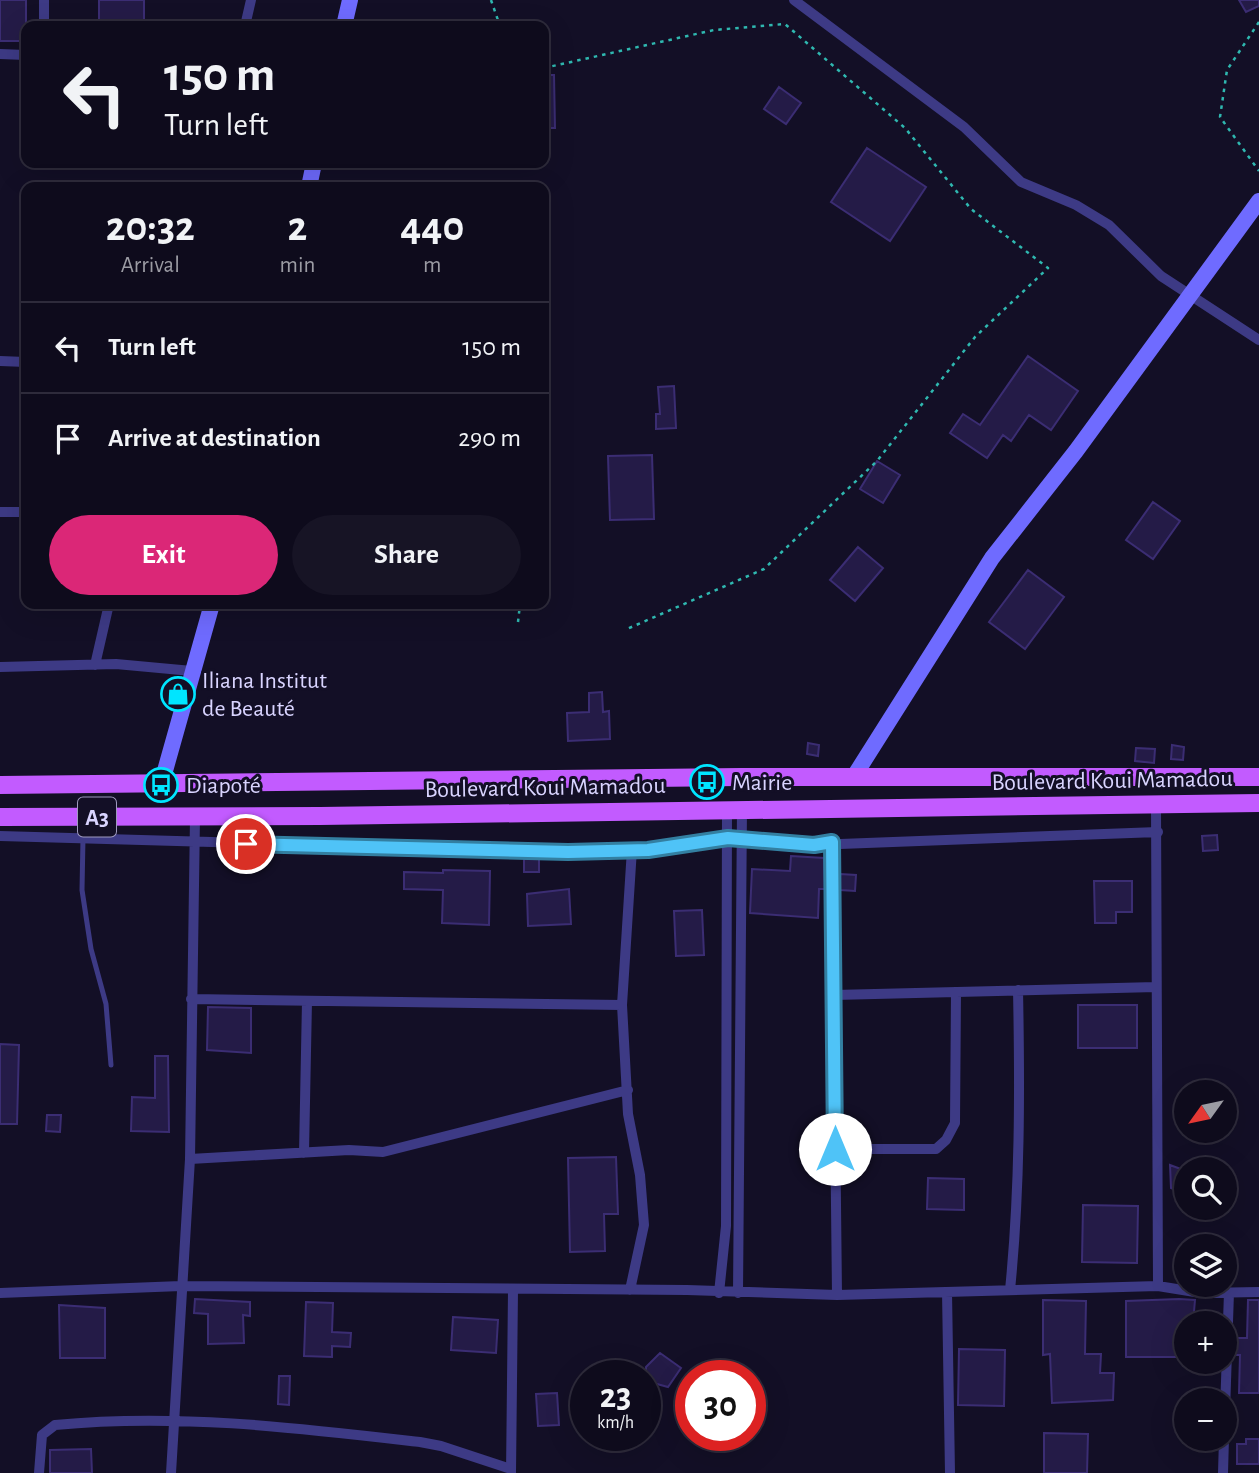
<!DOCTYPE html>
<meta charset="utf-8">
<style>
:root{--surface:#0e0b1c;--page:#171425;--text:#f1f3f6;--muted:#9b9ba3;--line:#2e2b3b;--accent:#db2777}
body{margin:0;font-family:"Alegreya Sans",sans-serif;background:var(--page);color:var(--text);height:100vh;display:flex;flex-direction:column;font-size:26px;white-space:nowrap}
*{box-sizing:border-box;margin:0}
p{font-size:23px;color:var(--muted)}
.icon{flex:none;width:38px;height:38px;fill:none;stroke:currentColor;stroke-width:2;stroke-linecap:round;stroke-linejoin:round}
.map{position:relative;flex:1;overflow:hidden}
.details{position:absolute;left:21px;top:182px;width:528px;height:427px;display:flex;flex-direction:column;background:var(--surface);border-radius:14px;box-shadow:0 7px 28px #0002,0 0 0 2px var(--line)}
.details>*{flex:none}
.top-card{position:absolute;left:21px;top:21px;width:528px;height:147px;border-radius:14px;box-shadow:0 7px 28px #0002,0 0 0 2px var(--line);background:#0e0b1c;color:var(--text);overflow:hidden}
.needle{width:46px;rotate:237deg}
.controls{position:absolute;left:1174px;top:1080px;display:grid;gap:14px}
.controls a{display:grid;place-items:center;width:63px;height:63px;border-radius:50%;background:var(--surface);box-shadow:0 7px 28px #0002,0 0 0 2px var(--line);font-size:35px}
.speed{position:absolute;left:570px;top:1360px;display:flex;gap:14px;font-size:35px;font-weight:700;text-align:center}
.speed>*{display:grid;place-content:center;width:91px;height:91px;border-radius:50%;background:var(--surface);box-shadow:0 7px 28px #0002,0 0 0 2px var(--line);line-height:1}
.speed small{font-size:18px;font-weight:400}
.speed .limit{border:10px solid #d22;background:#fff;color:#111}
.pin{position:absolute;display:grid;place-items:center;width:60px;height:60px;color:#fff;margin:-30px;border:4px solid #fff;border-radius:50%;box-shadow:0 2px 7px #0007}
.me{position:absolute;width:77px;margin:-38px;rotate:0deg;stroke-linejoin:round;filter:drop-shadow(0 0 5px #0008)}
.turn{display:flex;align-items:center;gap:24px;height:147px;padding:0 28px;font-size:32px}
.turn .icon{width:91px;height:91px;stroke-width:2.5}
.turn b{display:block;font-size:49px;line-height:60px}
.eta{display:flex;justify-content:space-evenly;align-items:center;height:119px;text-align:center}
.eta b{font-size:42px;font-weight:700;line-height:49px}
.action{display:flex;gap:14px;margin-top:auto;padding:14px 28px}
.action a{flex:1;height:80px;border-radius:42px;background:var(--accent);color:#fff;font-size:28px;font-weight:700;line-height:80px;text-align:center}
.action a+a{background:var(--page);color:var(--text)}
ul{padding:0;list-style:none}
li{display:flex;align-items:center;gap:21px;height:91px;padding:0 28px;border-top:2px solid var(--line)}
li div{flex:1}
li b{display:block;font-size:26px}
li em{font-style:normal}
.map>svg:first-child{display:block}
.building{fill:#241b47;stroke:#3b2d73;stroke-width:2}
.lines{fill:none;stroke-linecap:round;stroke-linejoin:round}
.path{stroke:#2fb8b0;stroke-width:2.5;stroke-dasharray:3.5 5;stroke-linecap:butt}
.lane{stroke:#3d3a85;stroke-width:5}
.street{stroke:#3d3a85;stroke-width:10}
.secondary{stroke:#6f6bff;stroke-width:16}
.primary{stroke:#c25bff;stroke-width:18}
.route-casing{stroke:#337fa1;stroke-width:18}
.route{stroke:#4fc3f7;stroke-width:12}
.labels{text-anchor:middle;stroke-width:6;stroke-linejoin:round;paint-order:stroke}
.shield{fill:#130f26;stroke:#9e99be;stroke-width:2}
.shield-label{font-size:23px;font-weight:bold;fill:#d9d4ff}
.poi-label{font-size:24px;fill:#d9d4ff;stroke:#130f26;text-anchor:start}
.street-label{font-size:24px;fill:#d9d4ff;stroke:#130f26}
</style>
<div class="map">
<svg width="1259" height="1473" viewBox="0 0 1259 1473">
<rect width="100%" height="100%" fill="#130f26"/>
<!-- building -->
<path class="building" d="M 0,0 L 26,0 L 26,41 L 0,41 Z
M 99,0 L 144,0 L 144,26 L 99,26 Z
M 1239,0 L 1259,0 L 1259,6 L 1246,12 Z
M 544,75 L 554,75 L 555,128 L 544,128 Z
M 779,87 L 801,103 L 786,124 L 764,109 Z
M 867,148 L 926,187 L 890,241 L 831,202 Z
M 1028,356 L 1078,391 L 1051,430 L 1029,415 L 1011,441 L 1003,435 L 987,458 L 950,433 L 963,414 L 980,425 Z
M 674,386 L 676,428 L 656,429 L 656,414 L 660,414 L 658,387 Z
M 652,455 L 654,519 L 610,520 L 608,456 Z
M 877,461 L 900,475 L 883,503 L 860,489 Z
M 1153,502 L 1180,521 L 1153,559 L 1126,540 Z
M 858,547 L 883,568 L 855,601 L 830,580 Z
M 1028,570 L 1064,597 L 1025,649 L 989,622 Z
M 602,692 L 603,712 L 609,711 L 610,739 L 568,741 L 567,713 L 589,712 L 589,693 Z
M 808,743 L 819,745 L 818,756 L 807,754 Z
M 1172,745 L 1184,747 L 1183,760 L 1171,759 Z
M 1136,748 L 1155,749 L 1154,763 L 1135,761 Z
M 1217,835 L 1218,850 L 1203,851 L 1202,836 Z
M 791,856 L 824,858 L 825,889 L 819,889 L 818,918 L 750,913 L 752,869 L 790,871 Z
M 524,859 L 539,859 L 539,872 L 524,872 Z
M 443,870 L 490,871 L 489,925 L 442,923 L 443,890 L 404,889 L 404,872 L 443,873 Z
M 840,874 L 856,875 L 855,891 L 840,890 Z
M 1094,881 L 1132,881 L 1132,912 L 1116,912 L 1116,923 L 1095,923 Z
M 569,889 L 571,924 L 528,926 L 527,894 Z
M 702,910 L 704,955 L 676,956 L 674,911 Z
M 1078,1005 L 1137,1005 L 1137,1048 L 1078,1048 Z
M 208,1007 L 251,1008 L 251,1053 L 207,1050 Z
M 0,1044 L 19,1045 L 17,1124 L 0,1124 Z
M 155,1056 L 168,1056 L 169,1132 L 131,1131 L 132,1097 L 155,1098 Z
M 47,1115 L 61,1115 L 60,1132 L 46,1131 Z
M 616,1157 L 618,1214 L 604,1214 L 605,1251 L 570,1252 L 568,1158 Z
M 1170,1165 L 1186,1171 L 1186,1194 L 1171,1188 Z
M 928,1178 L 964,1179 L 964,1210 L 927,1209 Z
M 1083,1205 L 1138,1206 L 1137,1263 L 1082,1262 Z
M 195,1299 L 250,1302 L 250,1316 L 243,1315 L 244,1343 L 208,1344 L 208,1314 L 194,1313 Z
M 1179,1299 L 1195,1300 L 1193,1323 L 1186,1323 L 1186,1357 L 1126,1357 L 1126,1301 Z
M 1043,1300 L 1086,1301 L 1085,1354 L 1101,1354 L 1100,1373 L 1114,1373 L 1113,1400 L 1052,1403 L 1050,1354 L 1043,1355 Z
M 1248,1300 L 1259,1300 L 1259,1393 L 1239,1393 L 1240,1355 L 1235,1355 L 1235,1338 L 1247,1338 Z
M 306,1302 L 333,1303 L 332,1332 L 351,1333 L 350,1347 L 332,1346 L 332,1357 L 304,1356 Z
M 59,1305 L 105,1308 L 105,1358 L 60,1358 Z
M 453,1317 L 498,1320 L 496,1353 L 451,1350 Z
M 959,1349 L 1005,1350 L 1004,1406 L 958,1405 Z
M 660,1353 L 681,1368 L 668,1387 L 646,1381 L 646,1367 Z
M 614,1362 L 640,1376 L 605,1376 Z
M 279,1376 L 290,1376 L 289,1405 L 278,1404 Z
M 557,1393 L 559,1425 L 538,1426 L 536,1394 Z
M 1044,1433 L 1088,1434 L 1087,1473 L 1044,1473 Z
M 1246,1439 L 1259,1439 L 1259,1464 L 1237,1464 L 1237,1444 L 1246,1444 Z
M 91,1449 L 92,1473 L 50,1473 L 50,1450 Z"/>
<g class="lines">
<!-- path -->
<path class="path" d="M 491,0 L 500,26
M 1259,22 L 1227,70 L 1220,117 L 1259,171
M 544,68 L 714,30 L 785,24 L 905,128 L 971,209 L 1048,268 L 975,337 L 877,461 L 764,569 L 627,629
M 518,622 L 520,604"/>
<!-- lane -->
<path class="lane" d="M 83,838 L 82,890 L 91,949 L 106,1004 L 111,1065"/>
<!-- street -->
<path class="street" d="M 794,0 L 964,127 L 1021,182 L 1076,205 L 1109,225 L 1161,276 L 1259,340
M 44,26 L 44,0
M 245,26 L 251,0
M 0,54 L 26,55
M 0,361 L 26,362
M 0,512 L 26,512
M 95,665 L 109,604
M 0,667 L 116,664 L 192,671
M 1156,806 L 1158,1286
M 0,836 L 568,852 L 647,850 L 728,838 L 814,845 L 1158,832
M 832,842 L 837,1295
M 834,995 L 1156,987
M 191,999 L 622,1005
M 835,1149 L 936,1149 L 946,1140 L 955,1123 L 956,992
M 304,1153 L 307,1001
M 190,1159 L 349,1150 L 383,1152 L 628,1090
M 630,1290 L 644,1225 L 640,1175 L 628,1114 L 622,1005 L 632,849
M 1010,1290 C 1020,1190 1020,1091 1018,990
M 947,1292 L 950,1473
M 0,1293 L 181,1286 L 687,1290 L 837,1295 L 1158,1286 L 1201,1293 L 1259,1292
M 719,1293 L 726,1226 L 727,808
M 738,1293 L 742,808
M 1225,1411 L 1229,1292
M 39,1473 L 42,1435 L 55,1425 C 177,1413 299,1428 420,1442 L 441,1446 L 511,1469
M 171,1473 L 190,1159 L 195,817
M 511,1473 L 513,1290
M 1223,1473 L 1224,1438"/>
<!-- secondary -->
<path class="secondary" d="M 344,26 L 350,0
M 309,187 L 314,163
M 853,778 L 992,558 L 1076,451 L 1259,201
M 161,785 L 212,604"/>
<!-- primary -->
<path class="primary" d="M 0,785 L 741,777 L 1259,777
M 0,817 L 320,816 L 1259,803"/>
</g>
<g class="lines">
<!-- route casing -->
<g class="route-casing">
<path id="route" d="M 246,844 L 568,852 L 648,850 L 728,838 L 814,845 L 832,842 L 835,1149"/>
</g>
<!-- route -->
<use href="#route" class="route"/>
</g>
<!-- icons -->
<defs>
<g id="shop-ring" transform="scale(1.75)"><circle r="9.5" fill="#130f26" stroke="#00e5ff" stroke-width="1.5"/><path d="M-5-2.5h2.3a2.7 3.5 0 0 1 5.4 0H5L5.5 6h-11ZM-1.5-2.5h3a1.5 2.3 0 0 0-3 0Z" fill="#00e5ff"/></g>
<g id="bus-ring" transform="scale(1.75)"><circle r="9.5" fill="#130f26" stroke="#00e5ff" stroke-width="1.5"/><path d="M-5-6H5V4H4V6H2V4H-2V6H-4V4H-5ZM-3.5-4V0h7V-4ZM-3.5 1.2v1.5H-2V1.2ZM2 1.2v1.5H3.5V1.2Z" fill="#00e5ff"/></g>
</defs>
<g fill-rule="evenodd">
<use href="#shop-ring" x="178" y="694"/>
<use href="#bus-ring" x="707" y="782"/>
<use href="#bus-ring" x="161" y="785"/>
</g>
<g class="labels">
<!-- shield labels -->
<rect class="shield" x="78" y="797.5" width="38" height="39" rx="5"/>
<g class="shield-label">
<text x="97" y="825">A3</text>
</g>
<!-- poi labels -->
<g class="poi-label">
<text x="202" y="688">Iliana Institut<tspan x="202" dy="28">de Beauté</tspan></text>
<text x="732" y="790">Mairie</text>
<text x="186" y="793">Diapoté</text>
</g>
<!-- street labels -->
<g class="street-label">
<text transform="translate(1112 780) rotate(-1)" y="8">Boulevard Koui Mamadou</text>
<text transform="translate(545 787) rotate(-1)" y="8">Boulevard Koui Mamadou</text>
</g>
</g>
</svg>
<div class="controls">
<a><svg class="needle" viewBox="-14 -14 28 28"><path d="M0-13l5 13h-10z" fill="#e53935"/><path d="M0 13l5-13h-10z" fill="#9b9ba3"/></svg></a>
<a><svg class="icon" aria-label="search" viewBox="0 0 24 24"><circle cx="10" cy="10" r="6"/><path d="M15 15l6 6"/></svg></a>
<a><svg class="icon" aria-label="layers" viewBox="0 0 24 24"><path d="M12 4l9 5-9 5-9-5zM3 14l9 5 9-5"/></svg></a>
<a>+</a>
<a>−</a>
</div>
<div class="speed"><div>23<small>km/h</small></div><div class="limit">30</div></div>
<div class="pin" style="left:246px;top:844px;background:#d93025"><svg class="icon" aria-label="arrive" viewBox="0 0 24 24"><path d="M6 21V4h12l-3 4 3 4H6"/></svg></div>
<svg class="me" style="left:835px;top:1149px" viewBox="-20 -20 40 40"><circle r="19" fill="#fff"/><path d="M0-13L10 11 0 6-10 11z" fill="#4fc3f7"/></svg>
<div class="top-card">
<div class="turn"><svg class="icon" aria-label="left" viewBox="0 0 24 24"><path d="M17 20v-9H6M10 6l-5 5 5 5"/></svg><div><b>150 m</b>Turn left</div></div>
</div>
<section class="details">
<div class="eta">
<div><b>20:32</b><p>Arrival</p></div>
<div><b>2</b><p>min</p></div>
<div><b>440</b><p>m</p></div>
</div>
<ul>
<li><svg class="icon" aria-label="left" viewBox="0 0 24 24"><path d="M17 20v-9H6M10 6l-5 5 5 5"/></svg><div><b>Turn left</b></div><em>150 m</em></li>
<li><svg class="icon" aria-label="arrive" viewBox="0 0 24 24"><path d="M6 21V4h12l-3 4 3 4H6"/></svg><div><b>Arrive at destination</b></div><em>290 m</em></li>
</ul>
<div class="action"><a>Exit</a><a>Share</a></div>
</section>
</div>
